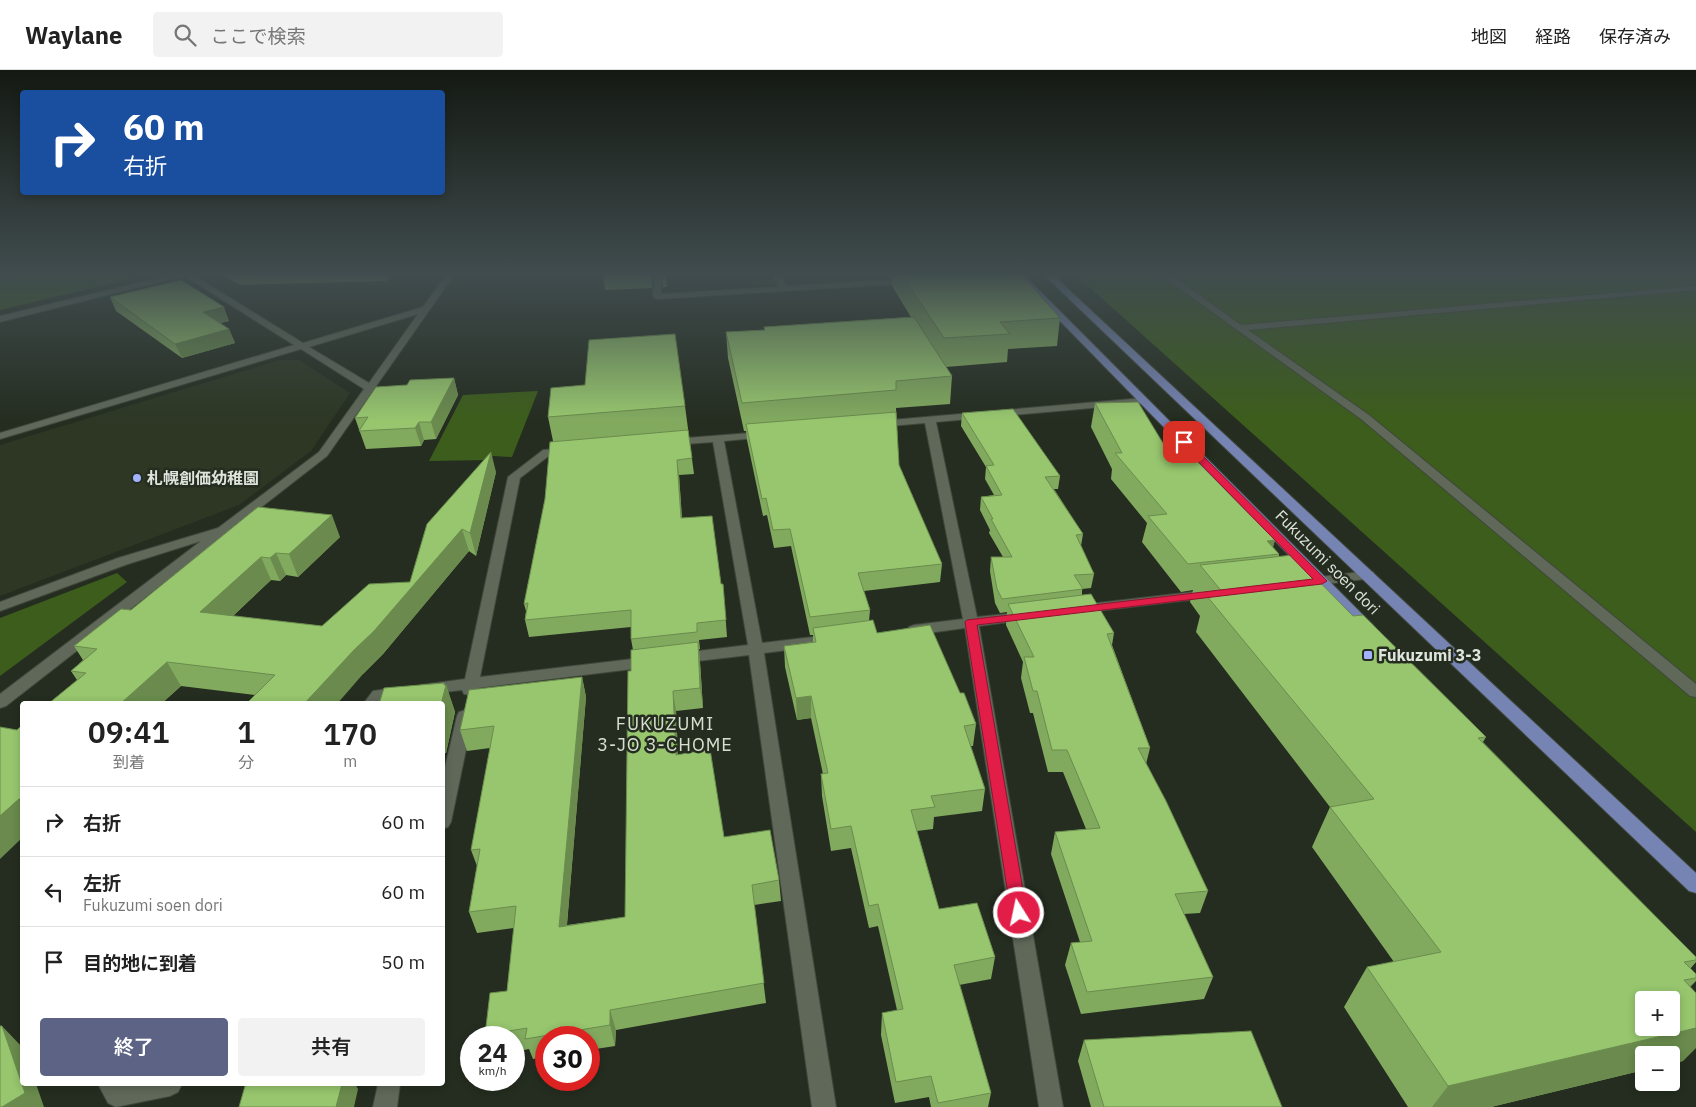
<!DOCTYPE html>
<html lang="ja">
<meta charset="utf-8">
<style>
:root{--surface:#fff;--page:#f2f2f2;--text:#222;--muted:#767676;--line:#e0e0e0;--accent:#5c6385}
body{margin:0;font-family:"IBM Plex Sans","Noto Sans JP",sans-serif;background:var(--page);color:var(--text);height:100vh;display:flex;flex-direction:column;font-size:19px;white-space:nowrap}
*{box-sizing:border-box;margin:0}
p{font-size:16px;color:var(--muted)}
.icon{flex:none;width:28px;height:28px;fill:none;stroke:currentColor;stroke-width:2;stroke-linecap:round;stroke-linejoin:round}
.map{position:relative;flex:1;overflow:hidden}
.details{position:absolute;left:20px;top:631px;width:425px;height:385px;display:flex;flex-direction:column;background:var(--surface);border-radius:5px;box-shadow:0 2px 8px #0003}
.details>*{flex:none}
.hud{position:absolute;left:20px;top:20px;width:425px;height:105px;border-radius:5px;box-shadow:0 2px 8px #0003;background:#1a4fa0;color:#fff;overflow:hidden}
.buttons{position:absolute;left:1635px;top:921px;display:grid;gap:10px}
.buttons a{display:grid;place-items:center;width:45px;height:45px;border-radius:5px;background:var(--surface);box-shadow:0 2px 8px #0003;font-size:25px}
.speed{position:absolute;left:460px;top:956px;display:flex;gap:10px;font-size:25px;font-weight:700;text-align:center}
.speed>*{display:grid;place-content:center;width:65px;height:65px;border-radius:50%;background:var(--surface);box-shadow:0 2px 8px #0003;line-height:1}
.speed small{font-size:12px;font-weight:400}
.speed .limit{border:8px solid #d22;background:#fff;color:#111}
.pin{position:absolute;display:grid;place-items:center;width:42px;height:42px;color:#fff;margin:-21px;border-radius:10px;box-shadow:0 2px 8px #0006}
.me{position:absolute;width:55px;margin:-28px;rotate:350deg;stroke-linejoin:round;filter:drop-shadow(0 0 4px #0008)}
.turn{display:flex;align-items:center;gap:18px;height:105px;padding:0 20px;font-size:22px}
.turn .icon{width:65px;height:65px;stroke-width:2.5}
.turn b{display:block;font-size:35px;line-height:42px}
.eta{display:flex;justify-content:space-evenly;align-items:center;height:85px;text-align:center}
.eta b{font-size:30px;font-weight:600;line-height:35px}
.cta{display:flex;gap:10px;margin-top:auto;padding:10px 20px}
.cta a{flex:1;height:58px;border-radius:5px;background:var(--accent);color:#fff;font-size:20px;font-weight:600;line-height:58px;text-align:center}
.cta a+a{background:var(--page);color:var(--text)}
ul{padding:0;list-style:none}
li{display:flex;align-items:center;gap:15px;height:70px;padding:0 20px;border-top:1px solid var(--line)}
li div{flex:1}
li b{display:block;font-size:19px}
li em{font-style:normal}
header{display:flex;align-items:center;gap:30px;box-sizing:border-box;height:70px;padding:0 25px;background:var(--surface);border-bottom:1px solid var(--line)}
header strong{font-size:24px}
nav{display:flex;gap:28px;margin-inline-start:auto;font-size:18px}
.search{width:350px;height:45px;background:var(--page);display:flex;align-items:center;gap:12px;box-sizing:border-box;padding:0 18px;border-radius:5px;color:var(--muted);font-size:19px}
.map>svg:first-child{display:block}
.built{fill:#2d3724}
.green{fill:#3c5d1b}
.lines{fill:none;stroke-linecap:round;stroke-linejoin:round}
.stream{fill:#424d9d;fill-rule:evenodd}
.service-casing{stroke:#40473c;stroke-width:2}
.minor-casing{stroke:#40473c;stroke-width:2}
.tertiary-casing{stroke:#40473c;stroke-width:2}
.primary-casing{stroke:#40473c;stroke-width:2}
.service{fill:#5f6859;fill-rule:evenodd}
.minor{fill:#5f6859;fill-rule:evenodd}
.tertiary{fill:#5f6859;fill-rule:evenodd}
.primary{fill:#7684b3;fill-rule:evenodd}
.wall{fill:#82aa5f}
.shaded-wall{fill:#6a8b4d}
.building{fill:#97c66e;stroke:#6a8b4d;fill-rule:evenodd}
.route{fill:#e11d48;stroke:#92132f}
.poi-dot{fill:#a2b2fd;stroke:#252d20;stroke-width:2}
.labels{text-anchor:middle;stroke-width:5;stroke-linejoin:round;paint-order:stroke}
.poi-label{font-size:16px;font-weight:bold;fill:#dfe4dc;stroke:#252d20;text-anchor:start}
.street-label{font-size:16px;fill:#dfe4dc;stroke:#252d20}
.neighbourhood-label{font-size:18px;letter-spacing:1px;fill:#d6e0ce;stroke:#252d20}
</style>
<header>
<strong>Waylane</strong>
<div class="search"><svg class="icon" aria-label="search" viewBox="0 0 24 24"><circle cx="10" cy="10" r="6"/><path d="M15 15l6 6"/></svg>ここで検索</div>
<nav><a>地図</a><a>経路</a><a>保存済み</a></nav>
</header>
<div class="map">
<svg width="1696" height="1037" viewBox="0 0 1696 1037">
<rect width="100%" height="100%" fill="#252d20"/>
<!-- built -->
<path class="built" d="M 280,290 L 299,290 L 350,323 L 311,381 L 239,435 L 0,526 L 0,375 Z"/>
<!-- green -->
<path class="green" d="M 0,205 L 147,205 L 0,240 Z
M 1076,205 L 1696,205 L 1696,762 Z
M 538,321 L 512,387 L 493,386 L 489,390 L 429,391 L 463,325 Z
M 117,503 L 127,512 L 0,606 L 0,548 Z"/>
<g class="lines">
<!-- stream -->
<path class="stream" d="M 9,205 L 0,211 L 1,205 Z"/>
<!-- service casing -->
<g class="service-casing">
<path id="service" d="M 1068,205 L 1049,208 L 1045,206 L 1046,205 Z
M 1161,205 L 1171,205 L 1241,255 L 1696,216 L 1696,220 L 1248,260 L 1369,345 L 1696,614 L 1696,627 L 1690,626 L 1361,349 Z"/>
</g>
<!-- minor casing -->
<g class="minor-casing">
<path id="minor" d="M 183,205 L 193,205 L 303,273 L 423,237 L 446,205 L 454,205 L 327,386 L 6,636 L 0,638 L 0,624 L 201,471 L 128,494 L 0,541 L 0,532 L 118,488 L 218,458 L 319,382 L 364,319 L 301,279 L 0,369 L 0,363 L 294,275 ZM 418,244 L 369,313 L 309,277 Z
M 654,205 L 662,205 L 661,224 L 778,217 L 773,205 L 781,205 L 786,216 L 911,209 L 915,211 L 911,213 L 657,229 L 653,227 Z
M 1143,328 L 1147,329 L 1147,333 L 936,352 L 977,547 L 1024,542 L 1029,543 L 1031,546 L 1029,549 L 1024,550 L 979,556 L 1063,1037 L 1039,1037 L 965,558 L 914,565 L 909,563 L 907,560 L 909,557 L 914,555 L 963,549 L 925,353 L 879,357 L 874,354 L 879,351 Z
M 763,362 L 767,363 L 768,365 L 767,367 L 724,371 L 762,573 L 821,566 L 826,568 L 828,571 L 826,574 L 821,576 L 764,583 L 836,1037 L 812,1037 L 749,585 L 681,593 L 676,592 L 673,588 L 676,584 L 681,583 L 748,575 L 713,372 L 673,375 L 667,372 L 673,369 Z
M 567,378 L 573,381 L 571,383 L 550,385 L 520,408 L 480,607 L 649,587 L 654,588 L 657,592 L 654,596 L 649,597 L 478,618 L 476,624 L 470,625 L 464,624 L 462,620 L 427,624 L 421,623 L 419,619 L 421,615 L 465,609 L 508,407 L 543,380 Z
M 1368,501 L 1373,502 L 1375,505 L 1373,508 L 1311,516 L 1304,512 L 1311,508 Z
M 1210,520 L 1215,521 L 1217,524 L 1215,527 L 1080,543 L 1075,542 L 1073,539 L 1075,536 L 1080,535 Z
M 401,617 L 407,618 L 409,622 L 407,626 L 384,630 L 380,634 L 363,634 L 373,621 Z
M 465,640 L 471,642 L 473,646 L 451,752 L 448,757 L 442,759 L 442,710 L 457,646 L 459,642 Z
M 98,1014 L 182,1014 L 178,1022 L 170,1026 L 116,1037 L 108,1033 Z
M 378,1014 L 400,1014 L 397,1037 L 373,1037 Z"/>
</g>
<!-- tertiary casing -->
<g class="tertiary-casing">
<path id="tertiary" d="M 172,205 L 187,205 L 0,252 L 0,246 Z"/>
</g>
<!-- primary casing -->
<g class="primary-casing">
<path id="primary" d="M 1015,205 L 1024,205 L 1373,555 L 1375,558 L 1373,561 L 1363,561 Z
M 1044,205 L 1053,205 L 1696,803 L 1696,823 L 1689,821 Z"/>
</g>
<!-- service -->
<use href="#service" class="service"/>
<!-- minor -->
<use href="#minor" class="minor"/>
<!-- tertiary -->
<use href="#tertiary" class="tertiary"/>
<!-- primary -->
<use href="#primary" class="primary"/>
</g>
<!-- wall -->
<path class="wall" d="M 222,205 L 397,205 L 386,211 L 240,215 Z
M 603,205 L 652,205 L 652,218 L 605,220 Z
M 662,205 L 666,205 L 667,217 L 663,217 Z
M 886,205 L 1022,205 L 1060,248 L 1057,276 L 1008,279 L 1007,292 L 946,297 L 952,306 L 950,334 L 896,338 L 899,395 L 942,494 L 940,512 L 864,521 L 870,540 L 869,551 L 877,563 L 960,623 L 976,654 L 973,676 L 970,676 L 985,719 L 982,741 L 934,747 L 933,759 L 917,761 L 939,839 L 995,887 L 991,909 L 959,915 L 991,1023 L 988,1037 L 931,1037 L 929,1027 L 895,1033 L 881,965 L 882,943 L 897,940 L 878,856 L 869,858 L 851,778 L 831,781 L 822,726 L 821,704 L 823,704 L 811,648 L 797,650 L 785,597 L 784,576 L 813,572 L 813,565 L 810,565 L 791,476 L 774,478 L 767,445 L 763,446 L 747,370 L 746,361 L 744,361 L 728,288 L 726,262 L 764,260 L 764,257 L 911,247 L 892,216 L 892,207 L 887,208 Z
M 110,227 L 229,251 L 220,253 L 229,259 L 235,273 L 182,288 L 116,241 Z
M 454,308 L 458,325 L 436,369 L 424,370 L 421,376 L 366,379 L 355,348 L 407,315 Z
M 585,315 L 685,336 L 694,404 L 679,405 L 682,448 L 721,514 L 723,514 L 727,567 L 699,570 L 700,579 L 699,579 L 700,592 L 703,638 L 676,641 L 678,684 L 724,767 L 779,810 L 781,831 L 754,835 L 766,933 L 616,960 L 615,976 L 589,980 L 589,968 L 546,968 L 546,987 L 533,989 L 529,979 L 514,982 L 514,968 L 486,968 L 485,965 L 507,921 L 514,858 L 477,863 L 469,842 L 477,796 L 471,780 L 490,678 L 467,681 L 460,660 L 582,607 L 586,627 L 567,855 L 625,847 L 631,601 L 633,580 L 631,569 L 631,557 L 529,567 L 525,550 L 526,541 L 524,534 L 545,429 L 553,371 L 548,347 Z
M 1095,333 L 1166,378 L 1275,470 L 1273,477 L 1279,484 L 1279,486 L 1353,546 L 1486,667 L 1483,672 L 1696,887 L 1696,892 L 1690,899 L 1696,904 L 1696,911 L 1690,917 L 1683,991 L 1671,994 L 1671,985 L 1644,985 L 1644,1000 L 1491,1037 L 1408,1037 L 1344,937 L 1367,897 L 1394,892 L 1312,777 L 1330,737 L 1196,562 L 1200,546 L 1190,532 L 1193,520 L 1181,522 L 1142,472 L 1147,453 L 1111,409 L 1112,399 L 1091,357 Z
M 962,343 L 1060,406 L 1058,419 L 1054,419 L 1083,464 L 1081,476 L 1094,504 L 1091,518 L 1082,519 L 1082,525 L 1114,563 L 1112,575 L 1150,678 L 1146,694 L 1208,821 L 1200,843 L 1184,844 L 1213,907 L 1204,929 L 1081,944 L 1065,895 L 1071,873 L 1080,872 L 1051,784 L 1055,762 L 1086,759 L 1063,702 L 1048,702 L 1033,643 L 1030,643 L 1021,608 L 1023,592 L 1006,555 L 1007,542 L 1000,543 L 995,533 L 990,501 L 991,487 L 1003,487 L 989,463 L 990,460 L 980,440 L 981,427 L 994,425 L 985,409 L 986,397 L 961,356 Z
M 496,402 L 476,486 L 469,481 L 383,584 L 363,604 L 255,625 L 181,616 L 161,634 L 48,634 L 77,610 L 71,601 L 83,590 L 74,576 L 131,540 L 258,437 L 340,467 L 298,507 L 286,505 L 280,511 L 271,510 L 233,546 L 322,556 L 410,512 Z
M 444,613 L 445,615 L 446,615 L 455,642 L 446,683 L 442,683 L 442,634 Z
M 1084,970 L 1282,1037 L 1091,1037 L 1078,991 Z"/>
<!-- shaded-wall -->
<path class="shaded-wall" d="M 385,205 L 397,205 L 386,211 Z
M 650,205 L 652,205 L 652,218 Z
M 224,237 L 229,251 L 209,256 L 203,242 Z
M 229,259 L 235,273 L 182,288 L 175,274 Z
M 454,308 L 458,325 L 436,369 L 431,352 Z
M 419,352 L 424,370 L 421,376 L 415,358 Z
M 491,382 L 496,402 L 476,486 L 470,463 Z
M 677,390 L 679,405 L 683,465 L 681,448 Z
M 332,445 L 340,467 L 298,507 L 289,484 Z
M 462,459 L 469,481 L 383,584 L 363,604 L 337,634 L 304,634 Z
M 1275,470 L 1270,485 L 1267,471 Z
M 276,483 L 286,505 L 280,511 L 270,488 Z
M 261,487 L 271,510 L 212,565 L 200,542 Z
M 698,572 L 700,592 L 703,638 L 700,618 Z
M 167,592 L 181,616 L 161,634 L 120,634 Z
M 582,607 L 586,627 L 565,877 L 559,857 Z
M 444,613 L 445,616 L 446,615 L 455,642 L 446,683 L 442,674 L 442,634 L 441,634 Z
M 673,621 L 676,641 L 679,705 L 676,685 Z
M 811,626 L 811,648 L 797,650 L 796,628 Z
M 19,729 L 22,734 L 22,768 L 0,789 L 0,746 Z
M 610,940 L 616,960 L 615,976 L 610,955 Z
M 2,956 L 22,977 L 22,1014 L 36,1014 L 44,1037 L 2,1037 Z
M 1696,958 L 1696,978 L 1683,991 L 1671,994 L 1671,985 L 1644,985 L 1644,1000 L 1491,1037 L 1432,1037 L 1448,1016 Z
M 342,1014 L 355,1014 L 358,1019 L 354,1037 L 336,1037 Z"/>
<!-- building -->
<path class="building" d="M 902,205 L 1022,205 L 1060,248 L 1000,252 L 1010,264 L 944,268 Z
M 181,210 L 224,237 L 203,242 L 229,259 L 175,274 L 110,227 Z
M 914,247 L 952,306 L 896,311 L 896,320 L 742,333 L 726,262 L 765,260 L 764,257 Z
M 675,264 L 685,336 L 548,347 L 551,318 L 585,315 L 589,270 Z
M 454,308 L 431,352 L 419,352 L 415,358 L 359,361 L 368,347 L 355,348 L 376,317 L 407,315 L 410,310 Z
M 1138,332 L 1166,378 L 1182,376 L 1275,470 L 1267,471 L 1279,484 L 1188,494 L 1148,446 L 1167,444 L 1115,383 L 1122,383 L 1095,333 Z
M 1013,339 L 1060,406 L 1045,407 L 1083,464 L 1076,465 L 1094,504 L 1074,505 L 1083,519 L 1002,529 L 997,519 L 991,487 L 1012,487 L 991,449 L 993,449 L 981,427 L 1002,425 L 986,396 L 994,395 L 962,343 Z
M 896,342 L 899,395 L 942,494 L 858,503 L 870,540 L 810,547 L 790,459 L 773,460 L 766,428 L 762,429 L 746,354 Z
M 688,360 L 692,388 L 677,390 L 681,448 L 712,446 L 721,514 L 723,514 L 726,550 L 697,553 L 697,562 L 631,569 L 631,540 L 525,550 L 528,533 L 524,534 L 545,429 L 550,372 Z
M 491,382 L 470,463 L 462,459 L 374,561 L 354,580 L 304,634 L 246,634 L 275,605 L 167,592 L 120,634 L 48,634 L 86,603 L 71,601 L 97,579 L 74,576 L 121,539 L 131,540 L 258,437 L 332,445 L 289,484 L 276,483 L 270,488 L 261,487 L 200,542 L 322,556 L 369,514 L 410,512 L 427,454 Z
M 1293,485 L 1353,546 L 1363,545 L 1486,667 L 1478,668 L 1696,887 L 1696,890 L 1684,892 L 1696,904 L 1696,908 L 1684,910 L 1696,923 L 1696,958 L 1448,1016 L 1367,897 L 1441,882 L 1330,737 L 1374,729 L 1206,525 L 1223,523 L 1200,495 ZM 1644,930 L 1671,930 L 1671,958 L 1644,958 Z
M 1091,524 L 1114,563 L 1107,564 L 1150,678 L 1138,678 L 1166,731 L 1208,821 L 1175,824 L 1213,907 L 1087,922 L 1071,873 L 1092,871 L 1055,762 L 1100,758 L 1067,680 L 1052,680 L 1037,621 L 1033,621 L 1024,587 L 1034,587 L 1008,534 Z
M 873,550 L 877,563 L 930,555 L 960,623 L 964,623 L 976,654 L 964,656 L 985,719 L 931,726 L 935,737 L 911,740 L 939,839 L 977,833 L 995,887 L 954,895 L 991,1023 L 938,1033 L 931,1006 L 896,1012 L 882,943 L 903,939 L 878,834 L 869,836 L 851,756 L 831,759 L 821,704 L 828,703 L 811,626 L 796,628 L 784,576 L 816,572 L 813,558 Z
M 698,572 L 700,618 L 673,621 L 676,685 L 710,679 L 724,767 L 770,760 L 779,810 L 752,815 L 764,913 L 610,940 L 610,955 L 525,969 L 527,958 L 485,965 L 490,923 L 507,921 L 516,836 L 469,842 L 480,779 L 471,780 L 494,656 L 460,660 L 469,620 L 582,607 L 559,857 L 625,847 L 628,601 L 631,601 L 631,580 Z
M 444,613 L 444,615 L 446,615 L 441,634 L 379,634 L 384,618 Z
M 22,655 L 22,730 L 19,729 L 0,746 L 0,657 L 17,660 Z
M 0,956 L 2,956 L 25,1023 L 2,1037 L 0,1037 Z
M 1251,961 L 1282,1037 L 1104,1037 L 1084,970 Z
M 255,1014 L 342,1014 L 336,1037 L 239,1037 L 245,1016 Z"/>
<!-- sky -->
<linearGradient id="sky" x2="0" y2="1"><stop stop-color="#141912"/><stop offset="0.58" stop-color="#404c4e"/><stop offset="1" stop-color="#404c4e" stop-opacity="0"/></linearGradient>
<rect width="1696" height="351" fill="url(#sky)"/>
<!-- route -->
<path class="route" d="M 1181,370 L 1187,370 L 1327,511 L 1322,514 L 977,555 L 1027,843 L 1025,848 L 1019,850 L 1013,848 L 1011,843 L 965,552 L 967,550 L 1313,509 L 1181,374 Z"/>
<!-- markers -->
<g class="poi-dot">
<circle cx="137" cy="408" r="5"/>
<rect x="1363" y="580" width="10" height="10" rx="2.5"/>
</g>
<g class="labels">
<!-- poi labels -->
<g class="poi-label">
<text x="147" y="414">札幌創価幼稚園</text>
<text x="1378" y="591">Fukuzumi 3-3</text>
</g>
<!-- street labels -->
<g class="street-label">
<text transform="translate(1328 492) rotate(45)" y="6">Fukuzumi soen dori</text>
</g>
<!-- neighbourhood labels -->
<g class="neighbourhood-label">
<text x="665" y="660">FUKUZUMI<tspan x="665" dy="21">3-JO 3-CHOME</tspan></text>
</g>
</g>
</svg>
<div class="buttons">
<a>+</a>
<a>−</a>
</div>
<div class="speed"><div>24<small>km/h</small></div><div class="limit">30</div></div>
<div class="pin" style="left:1184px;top:372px;background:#d93025"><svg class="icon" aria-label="arrive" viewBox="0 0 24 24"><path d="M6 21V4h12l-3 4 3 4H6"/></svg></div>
<svg class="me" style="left:1019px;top:843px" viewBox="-20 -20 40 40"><circle r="17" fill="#e11d48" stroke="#fff" stroke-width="3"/><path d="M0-11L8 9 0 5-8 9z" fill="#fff"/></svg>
<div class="hud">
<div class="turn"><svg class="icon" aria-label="right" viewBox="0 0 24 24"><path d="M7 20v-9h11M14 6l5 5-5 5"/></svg><div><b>60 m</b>右折</div></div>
</div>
<section class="details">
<div class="eta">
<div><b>09:41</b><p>到着</p></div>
<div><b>1</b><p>分</p></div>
<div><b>170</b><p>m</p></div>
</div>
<ul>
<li><svg class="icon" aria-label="right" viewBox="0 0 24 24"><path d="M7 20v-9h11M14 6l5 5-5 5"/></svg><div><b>右折</b></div><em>60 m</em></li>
<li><svg class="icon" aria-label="left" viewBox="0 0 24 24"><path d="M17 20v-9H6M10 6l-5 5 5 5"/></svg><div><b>左折</b><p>Fukuzumi soen dori</p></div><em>60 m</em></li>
<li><svg class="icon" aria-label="arrive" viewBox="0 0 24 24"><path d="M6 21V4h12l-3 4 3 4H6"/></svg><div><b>目的地に到着</b></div><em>50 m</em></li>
</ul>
<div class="cta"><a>終了</a><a>共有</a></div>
</section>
</div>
